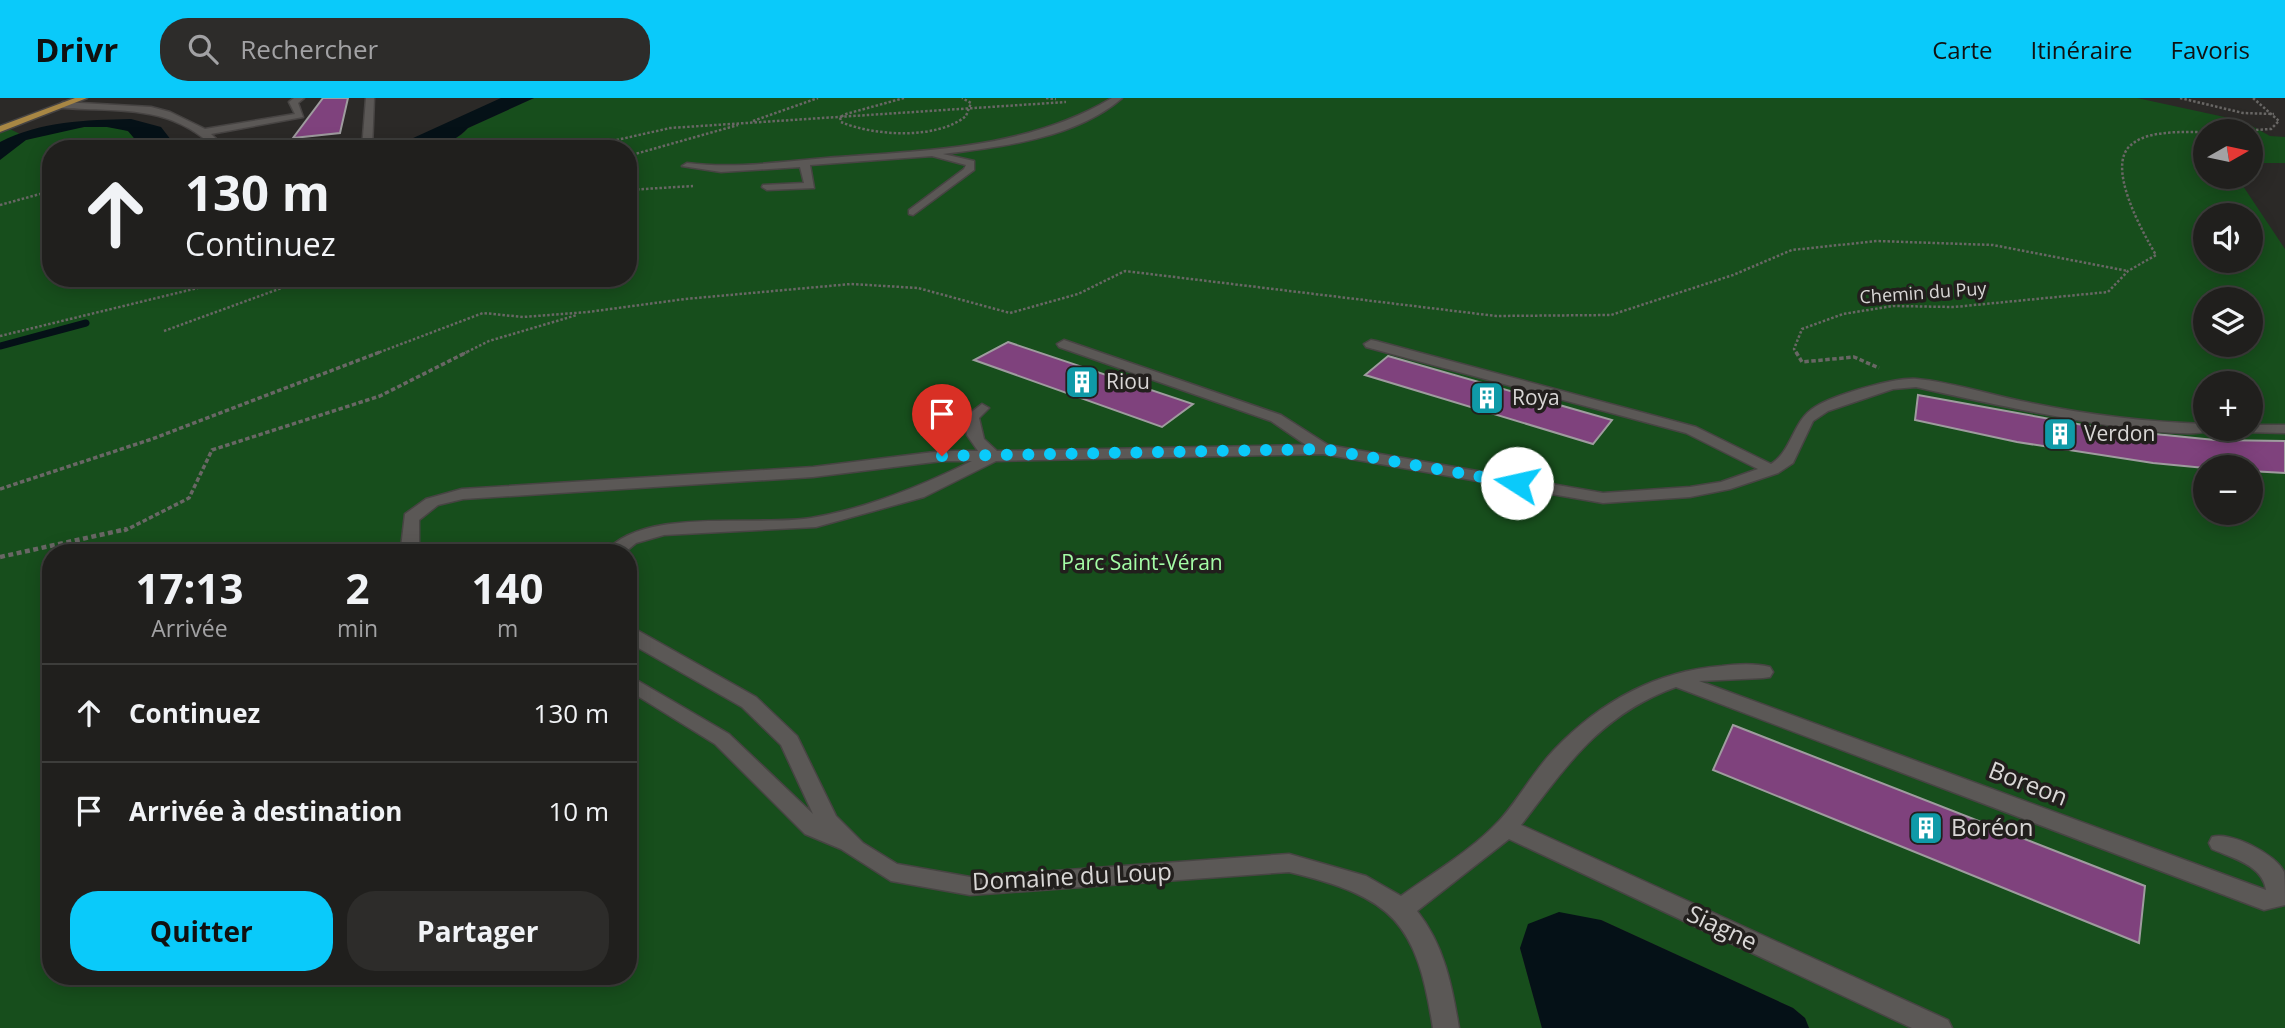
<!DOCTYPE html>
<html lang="fr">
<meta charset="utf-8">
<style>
:root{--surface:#201f1d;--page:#2d2c2a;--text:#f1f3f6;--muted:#a2a2a4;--line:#3d3d3b;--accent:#0acafa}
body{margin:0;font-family:"Open Sans",sans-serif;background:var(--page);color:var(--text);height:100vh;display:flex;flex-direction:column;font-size:26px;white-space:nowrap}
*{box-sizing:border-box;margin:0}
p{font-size:23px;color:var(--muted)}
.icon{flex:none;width:38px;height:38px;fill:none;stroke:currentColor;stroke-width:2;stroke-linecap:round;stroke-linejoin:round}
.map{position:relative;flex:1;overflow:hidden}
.side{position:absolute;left:42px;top:446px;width:595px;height:441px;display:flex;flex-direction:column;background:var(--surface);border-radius:28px;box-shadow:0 4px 18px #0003,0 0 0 2px var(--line)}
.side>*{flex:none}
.top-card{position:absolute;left:42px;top:42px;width:595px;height:147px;border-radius:28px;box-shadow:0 4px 18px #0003,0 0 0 2px var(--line);background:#201f1d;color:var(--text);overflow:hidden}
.needle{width:46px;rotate:81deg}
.tools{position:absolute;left:2193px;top:21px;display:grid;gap:14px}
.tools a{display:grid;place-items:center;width:70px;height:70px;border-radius:50%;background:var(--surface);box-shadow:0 4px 18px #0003,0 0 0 2px var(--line);font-size:35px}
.pin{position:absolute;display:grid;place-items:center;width:60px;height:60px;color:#fff;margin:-72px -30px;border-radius:50% 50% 50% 0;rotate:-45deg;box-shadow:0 0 7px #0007}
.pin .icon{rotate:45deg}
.me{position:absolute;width:77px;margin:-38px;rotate:280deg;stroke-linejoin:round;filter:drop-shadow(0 0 5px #0008)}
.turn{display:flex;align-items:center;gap:24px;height:147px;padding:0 28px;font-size:32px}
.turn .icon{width:91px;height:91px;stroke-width:2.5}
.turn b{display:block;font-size:49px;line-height:60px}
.eta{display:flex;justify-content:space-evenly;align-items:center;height:119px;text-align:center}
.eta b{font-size:42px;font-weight:700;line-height:49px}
.button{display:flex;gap:14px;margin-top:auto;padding:14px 28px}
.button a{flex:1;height:80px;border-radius:28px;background:var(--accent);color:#111;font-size:28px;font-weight:700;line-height:80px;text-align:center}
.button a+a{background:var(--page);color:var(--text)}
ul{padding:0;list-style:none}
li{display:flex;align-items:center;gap:21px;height:98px;padding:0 28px;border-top:2px solid var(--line)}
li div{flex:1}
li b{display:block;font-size:26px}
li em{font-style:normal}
header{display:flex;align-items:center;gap:42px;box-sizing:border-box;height:98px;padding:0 35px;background:var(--accent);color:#111}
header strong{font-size:33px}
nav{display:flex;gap:38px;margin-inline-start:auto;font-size:24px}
.search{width:490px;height:63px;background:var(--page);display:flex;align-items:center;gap:18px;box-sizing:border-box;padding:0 24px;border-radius:28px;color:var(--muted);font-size:26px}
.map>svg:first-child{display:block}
.green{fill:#174e1c;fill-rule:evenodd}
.water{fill:#051117}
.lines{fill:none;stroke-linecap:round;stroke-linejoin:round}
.stream{stroke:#051117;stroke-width:7}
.building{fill:#7f427d;stroke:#9f9c9f;stroke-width:2}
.minor-casing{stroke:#474443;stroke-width:3}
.major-casing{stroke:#474443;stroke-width:3}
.path-far2{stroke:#696765;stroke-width:2.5;stroke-dasharray:2.5 2;stroke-linecap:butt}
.path-far1{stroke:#696765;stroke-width:3.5;stroke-dasharray:4.5 2.5;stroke-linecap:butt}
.path{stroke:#696765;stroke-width:4.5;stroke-dasharray:5 3.5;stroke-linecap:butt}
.minor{fill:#5b5856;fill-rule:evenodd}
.major{fill:#a88744;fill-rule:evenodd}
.route{stroke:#0acafa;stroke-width:12;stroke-dasharray:0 21.6}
.labels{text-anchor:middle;stroke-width:7;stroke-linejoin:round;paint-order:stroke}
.far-street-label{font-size:18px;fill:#d9d7d6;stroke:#221f1d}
.poi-label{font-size:21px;fill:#d9d7d6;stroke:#221f1d;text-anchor:start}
.park-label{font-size:21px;fill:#a4fda6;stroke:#221f1d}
.near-street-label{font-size:24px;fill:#d9d7d6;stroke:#221f1d}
.near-poi-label{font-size:24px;fill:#d9d7d6;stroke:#221f1d;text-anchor:start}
</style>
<header>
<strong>Drivr</strong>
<div class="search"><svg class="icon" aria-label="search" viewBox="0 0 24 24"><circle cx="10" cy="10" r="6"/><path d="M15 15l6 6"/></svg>Rechercher</div>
<nav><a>Carte</a><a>Itinéraire</a><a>Favoris</a></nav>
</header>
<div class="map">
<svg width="2285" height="930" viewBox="0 0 2285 930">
<rect width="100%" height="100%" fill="#2b2927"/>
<!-- green -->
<path class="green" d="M 534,0 L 2137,0 L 2243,23 L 2270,38 L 2285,39 L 2285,65 L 2251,65 L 2250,33 L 2205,33 L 2205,79 L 2237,79 L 2285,151 L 2285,930 L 1809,930 L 1805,920 L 1793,910 L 1601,822 L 1520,850 L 1542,930 L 0,930 L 0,26 L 18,35 L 26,42 C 48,34 108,20 129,34 C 134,37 139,46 143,51 L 51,51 L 51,180 L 628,180 L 628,51 L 434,51 L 461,37 L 468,30 ZM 2205,117 L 2250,117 L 2250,163 L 2205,163 ZM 2205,201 L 2250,201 L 2250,247 L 2205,247 ZM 2205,285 L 2250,285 L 2250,331 L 2205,331 ZM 2205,369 L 2250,369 L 2250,415 L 2205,415 ZM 51,455 L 628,455 L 628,878 L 51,878 Z"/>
<!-- water -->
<path class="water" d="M 501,0 L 534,0 L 468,30 C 446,53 419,51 389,51 Z
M 131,21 L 161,29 L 178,51 L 143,51 L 128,33 L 107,29 L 84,29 L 26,42 L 0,62 L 0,44 C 41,23 86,22 131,21 Z
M 1559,814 L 1601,822 L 1793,910 L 1805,920 L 1809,930 L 1542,930 L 1520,850 L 1528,826 Z"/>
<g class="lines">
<!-- stream -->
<path class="stream" d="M 0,248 L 86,225"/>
</g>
<!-- building -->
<path class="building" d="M 323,0 L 348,0 L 340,35 L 293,40 Z
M 1008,244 L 1193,306 L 1162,329 L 974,262 Z
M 1388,258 L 1612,322 L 1593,346 L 1365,277 Z
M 1918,297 L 2105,331 L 2215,342 L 2285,343 L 2285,375 L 2250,373 L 2250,369 L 2205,370 L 2153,365 L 2017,344 L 1915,322 Z
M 1733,627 L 2145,788 L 2139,845 L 1713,672 Z"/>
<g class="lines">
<!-- minor casing -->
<g class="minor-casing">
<path id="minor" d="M 294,0 L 304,0 L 298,5 L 303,19 L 211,36 L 227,51 L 216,51 C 170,6 122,14 63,10 L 59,7 L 63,4 L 151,9 L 170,14 L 205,31 L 295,16 L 289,4 Z
M 366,0 L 374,0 L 372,51 L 362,51 Z
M 1112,0 L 1122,0 C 1076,40 1002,49 943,56 L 974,63 L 974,72 L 913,117 L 909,116 L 909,112 L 964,71 L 966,67 L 932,58 L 810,67 L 814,90 L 767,92 L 762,89 L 763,87 L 804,85 L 800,69 L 721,74 L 682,68 L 687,65 C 734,71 779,64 826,60 C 924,52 1025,52 1112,0 Z
M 1064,242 L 1281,317 L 1328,347 L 1603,395 L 1690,389 L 1721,384 L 1758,371 L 1686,335 L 1366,249 L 1364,246 L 1371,242 L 1376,243 L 1696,329 L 1771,366 C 1793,352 1792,323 1815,309 C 1834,297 1895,279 1917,281 C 1951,284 1987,296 2021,303 C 2082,316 2143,324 2205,326 L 2205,331 L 2212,331 C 2186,350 1959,299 1916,289 L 1893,291 L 1828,313 L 1813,323 L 1793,365 L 1778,375 L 1730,391 L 1690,399 L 1603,405 L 1323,356 L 996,363 L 924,399 L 816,429 L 664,437 L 636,445 L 624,455 L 605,455 C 641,408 757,429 811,420 C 868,410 921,388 972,363 L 942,363 L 813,379 L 463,401 L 438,407 L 419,422 L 419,448 L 426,455 L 406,455 L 401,450 L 405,416 L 426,401 L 462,391 L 813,369 L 942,353 L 978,353 L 967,337 L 965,319 L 982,306 L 989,310 L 979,320 L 984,341 L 997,353 L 1306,347 L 1271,323 L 1059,249 L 1057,246 Z
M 2250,327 L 2285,327 L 2285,335 L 2245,334 L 2243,331 L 2250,331 Z
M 628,527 L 756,599 L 797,638 L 836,718 L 863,745 L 897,766 L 970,779 L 1289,756 L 1366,778 L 1401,798 C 1434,774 1471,753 1499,723 C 1519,701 1533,674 1554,652 C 1600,604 1656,573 1722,568 C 1737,566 1755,565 1770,569 L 1773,574 L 1770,579 L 1763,580 L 1699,583 L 2266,792 C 2263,767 2232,760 2212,751 L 2209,745 L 2212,739 C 2230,733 2276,756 2284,774 C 2285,783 2285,797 2285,807 L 2264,812 L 2256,809 L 1676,589 C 1601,616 1567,667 1521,727 L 1948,922 L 1952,930 L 1912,930 L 1509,741 L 1417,813 C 1444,847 1452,887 1459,930 L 1433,930 C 1417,824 1393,799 1289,774 L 970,797 L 891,783 L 841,751 L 805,736 L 715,646 L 628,592 L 628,577 L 729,636 L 813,716 L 781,647 L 742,609 L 628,544 Z"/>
</g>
<!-- major casing -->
<g class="major-casing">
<path id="major" d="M 75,0 L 87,0 L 0,34 L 0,28 Z"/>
</g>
<!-- path-far2 -->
<path class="path-far2" d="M 904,0 L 846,16 L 840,19 L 841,24 C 874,38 937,42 966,18 L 971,5 L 962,0
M 1046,0 L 1056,1
M 2180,0 L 2243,15 L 2274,16
M 753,23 L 818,0
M 2238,33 L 2271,31 L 2279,23 L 2253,0
M 577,51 L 670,30 L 1066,4
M 628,58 L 738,27
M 628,92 L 693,88
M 0,107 L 51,93
M 164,233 L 309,180
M 0,238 L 239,180
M 375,256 L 483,215 L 523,219 L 588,214 L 685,201 L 851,186 L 918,190 L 1010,215 L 1078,196 L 1125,173 L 1496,218 L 1611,217 L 1733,177 L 1792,152 L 1877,143 L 1993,147 L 2128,173
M 463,256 L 489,243 L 577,217
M 1797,256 L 1794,251 L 1802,231 L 1843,216 L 1893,208 L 1954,209 L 2108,194 L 2128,173 L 2156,157 C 2143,135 2105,68 2131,47 C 2147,32 2184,34 2205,34"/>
<!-- path-far1 -->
<path class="path-far1" d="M 1796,254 L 1802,264 L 1854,259 L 1879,270
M 0,391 L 152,341 L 380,254
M 124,433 L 189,400 L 212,352 L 380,298 L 467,254"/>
<!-- path -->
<path class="path" d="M 0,459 L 127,431"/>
<!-- minor -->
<use href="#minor" class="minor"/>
<!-- major -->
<use href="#major" class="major"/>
</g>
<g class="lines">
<!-- route -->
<path class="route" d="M 942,358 L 1324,351 L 1517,385"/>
</g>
<!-- icons -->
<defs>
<g id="building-square" transform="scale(1.75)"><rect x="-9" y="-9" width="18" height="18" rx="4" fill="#0f9aa8" stroke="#221f1d"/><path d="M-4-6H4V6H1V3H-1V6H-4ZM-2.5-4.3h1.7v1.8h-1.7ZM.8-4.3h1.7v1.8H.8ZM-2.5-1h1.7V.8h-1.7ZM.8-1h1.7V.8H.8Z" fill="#fff"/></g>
</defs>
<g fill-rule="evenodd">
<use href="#building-square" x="1082" y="284"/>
<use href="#building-square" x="1487" y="300"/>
<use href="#building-square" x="2060" y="336"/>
<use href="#building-square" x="1926" y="730"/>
</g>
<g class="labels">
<!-- far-street labels -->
<g class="far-street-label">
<text transform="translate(1923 195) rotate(-4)" y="6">Chemin du Puy</text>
</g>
<!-- poi labels -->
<g class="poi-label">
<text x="1106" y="291">Riou</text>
<text x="1512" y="307">Roya</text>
<text x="2084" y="343">Verdon</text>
</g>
<!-- park labels -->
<g class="park-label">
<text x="1142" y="472">Parc Saint-Véran</text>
</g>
<!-- near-street labels -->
<g class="near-street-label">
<text transform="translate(2028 686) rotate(21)" y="8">Boreon</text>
<text transform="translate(1072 779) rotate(-3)" y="8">Domaine du Loup</text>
<text transform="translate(1722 830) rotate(25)" y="8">Siagne</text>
</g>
<!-- near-poi labels -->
<g class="near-poi-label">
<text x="1951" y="738">Boréon</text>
</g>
</g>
</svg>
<div class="tools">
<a><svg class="needle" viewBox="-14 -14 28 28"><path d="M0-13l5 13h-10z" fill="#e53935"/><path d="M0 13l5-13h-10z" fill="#a2a2a4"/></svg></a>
<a><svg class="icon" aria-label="sound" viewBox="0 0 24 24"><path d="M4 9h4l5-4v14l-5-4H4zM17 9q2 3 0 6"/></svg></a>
<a><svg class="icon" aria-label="layers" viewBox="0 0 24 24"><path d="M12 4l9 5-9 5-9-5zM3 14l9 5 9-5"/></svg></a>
<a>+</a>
<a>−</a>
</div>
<div class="pin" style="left:942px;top:358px;background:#d93025"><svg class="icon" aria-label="arrive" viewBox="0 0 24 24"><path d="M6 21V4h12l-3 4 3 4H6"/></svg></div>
<svg class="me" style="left:1517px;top:385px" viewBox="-20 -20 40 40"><circle r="19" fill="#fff"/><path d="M0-13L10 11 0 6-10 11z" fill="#0acafa"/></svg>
<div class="top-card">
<div class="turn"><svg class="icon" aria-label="ahead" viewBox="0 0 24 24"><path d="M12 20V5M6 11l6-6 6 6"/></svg><div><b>130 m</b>Continuez</div></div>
</div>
<section class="side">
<div class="eta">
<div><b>17:13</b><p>Arrivée</p></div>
<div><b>2</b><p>min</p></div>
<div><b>140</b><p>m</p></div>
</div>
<ul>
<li><svg class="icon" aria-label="ahead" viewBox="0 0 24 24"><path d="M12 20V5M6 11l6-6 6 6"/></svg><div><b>Continuez</b></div><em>130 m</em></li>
<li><svg class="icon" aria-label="arrive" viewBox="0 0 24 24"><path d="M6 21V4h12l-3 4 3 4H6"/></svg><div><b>Arrivée à destination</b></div><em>10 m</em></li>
</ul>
<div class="button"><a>Quitter</a><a>Partager</a></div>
</section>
</div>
